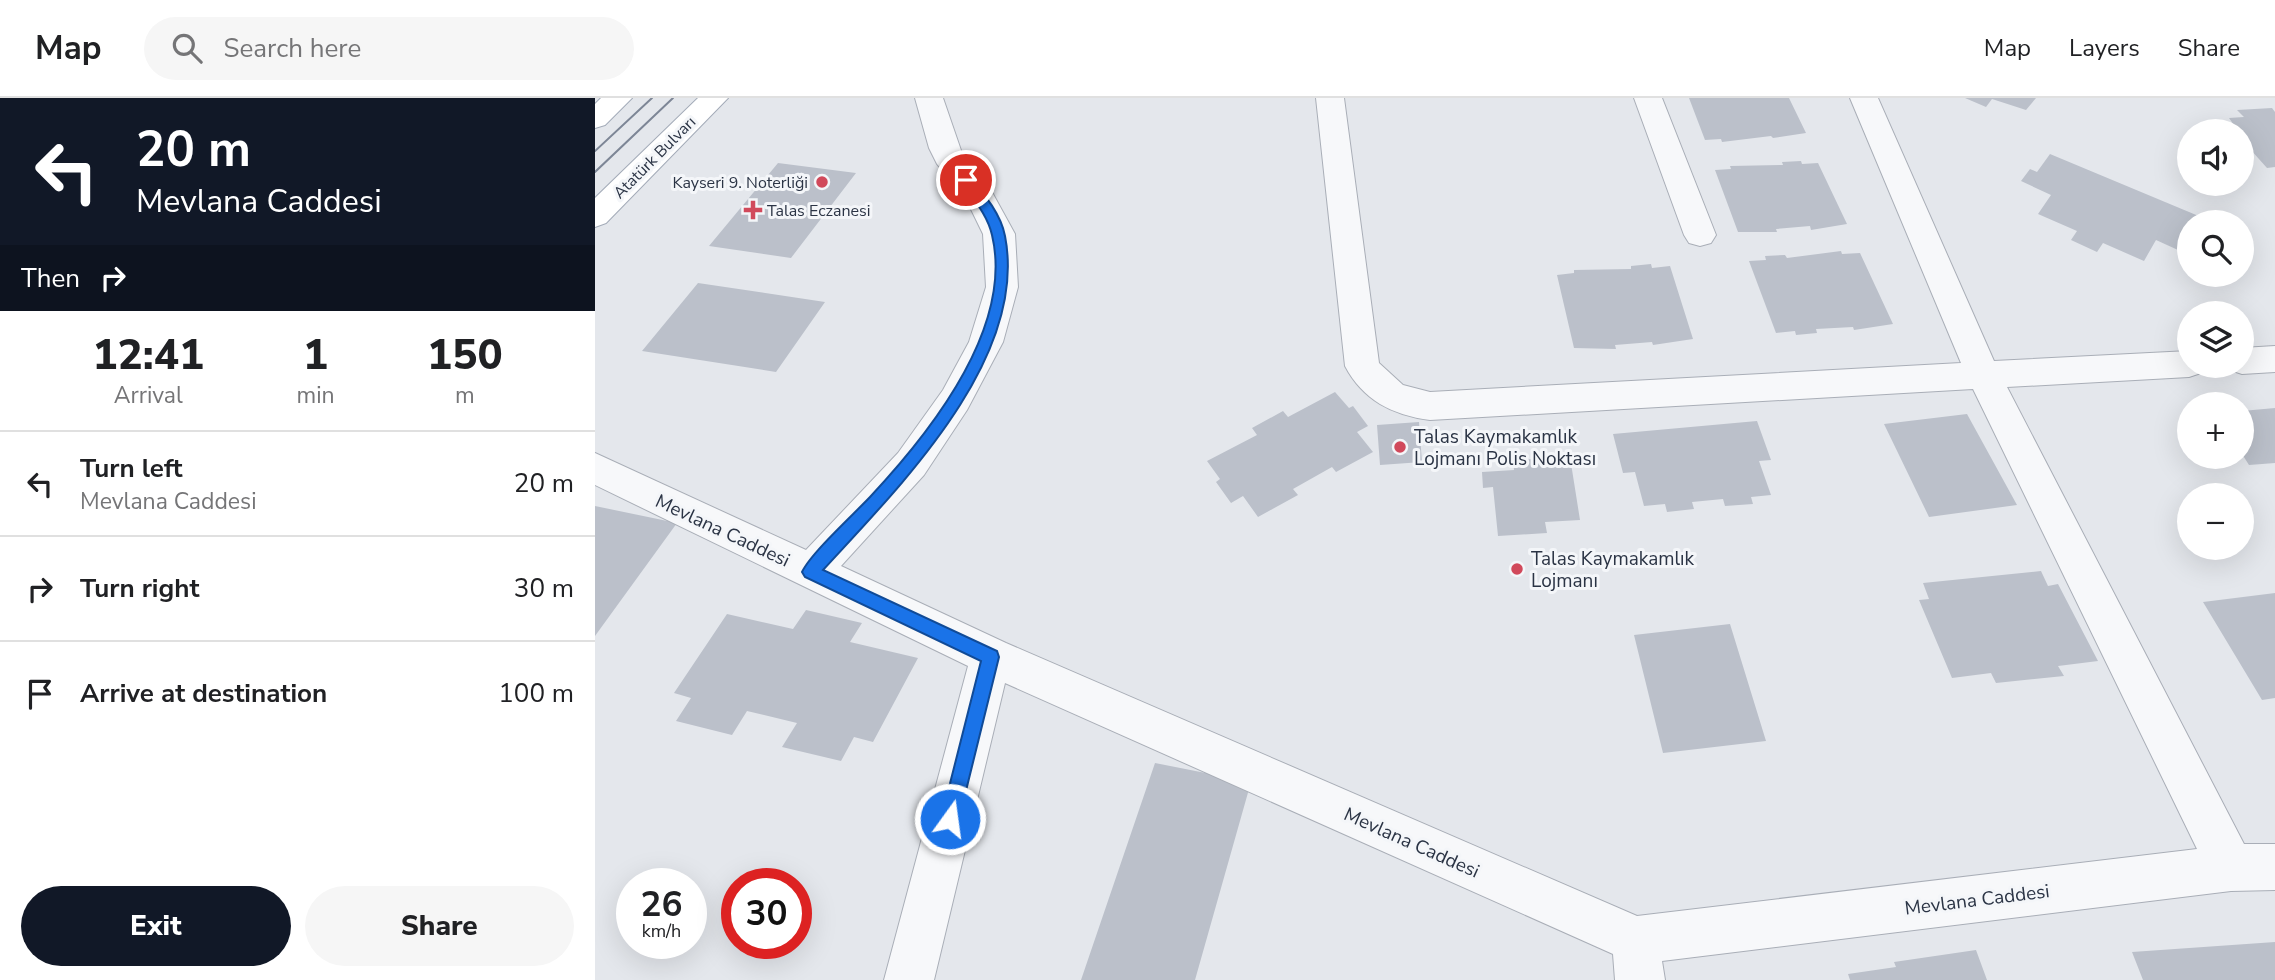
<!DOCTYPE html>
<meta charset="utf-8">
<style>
:root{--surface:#fff;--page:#f6f6f6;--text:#202124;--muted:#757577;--line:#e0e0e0;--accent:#111827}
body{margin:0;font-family:"Nunito Sans",sans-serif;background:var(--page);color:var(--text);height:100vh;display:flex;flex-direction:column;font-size:26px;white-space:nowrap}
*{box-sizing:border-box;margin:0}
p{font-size:23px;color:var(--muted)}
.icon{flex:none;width:38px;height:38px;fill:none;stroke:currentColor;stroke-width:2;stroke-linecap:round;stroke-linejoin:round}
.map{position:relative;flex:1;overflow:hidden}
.sheet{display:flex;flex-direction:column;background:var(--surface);width:595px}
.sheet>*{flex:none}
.banner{background:#111827;color:#fff;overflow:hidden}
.controls{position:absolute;left:1582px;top:21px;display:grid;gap:14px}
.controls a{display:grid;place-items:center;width:77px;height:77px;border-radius:50%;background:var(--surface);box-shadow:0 7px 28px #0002;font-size:35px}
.speed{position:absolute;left:21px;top:770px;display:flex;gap:14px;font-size:35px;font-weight:700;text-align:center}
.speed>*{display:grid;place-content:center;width:91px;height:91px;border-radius:50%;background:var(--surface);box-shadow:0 7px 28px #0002;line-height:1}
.speed small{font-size:18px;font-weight:400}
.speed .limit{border:10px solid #d22;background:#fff;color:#111}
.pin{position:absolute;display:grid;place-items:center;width:60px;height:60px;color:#fff;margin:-30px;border:4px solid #fff;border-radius:50%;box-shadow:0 2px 7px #0007}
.me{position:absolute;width:77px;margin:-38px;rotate:14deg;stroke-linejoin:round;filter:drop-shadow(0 0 5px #0008)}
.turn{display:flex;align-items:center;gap:24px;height:147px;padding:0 21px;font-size:32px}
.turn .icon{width:91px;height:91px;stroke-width:2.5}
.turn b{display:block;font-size:49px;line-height:60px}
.then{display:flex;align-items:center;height:66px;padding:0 21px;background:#0003;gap:14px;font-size:26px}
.eta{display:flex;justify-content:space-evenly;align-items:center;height:119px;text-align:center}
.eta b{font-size:42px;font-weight:800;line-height:49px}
.action{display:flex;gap:14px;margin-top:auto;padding:14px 21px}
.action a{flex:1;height:80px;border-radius:42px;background:var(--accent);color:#fff;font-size:28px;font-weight:800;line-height:80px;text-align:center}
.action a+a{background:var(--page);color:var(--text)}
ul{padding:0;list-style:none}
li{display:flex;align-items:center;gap:21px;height:105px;padding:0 21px;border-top:2px solid var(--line)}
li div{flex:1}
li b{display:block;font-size:26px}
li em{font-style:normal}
header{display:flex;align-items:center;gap:42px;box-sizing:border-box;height:98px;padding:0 35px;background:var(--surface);border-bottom:2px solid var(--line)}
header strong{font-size:33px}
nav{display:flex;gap:38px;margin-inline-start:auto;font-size:24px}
.search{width:490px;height:63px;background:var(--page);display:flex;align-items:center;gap:18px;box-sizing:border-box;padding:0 24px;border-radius:38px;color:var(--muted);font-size:26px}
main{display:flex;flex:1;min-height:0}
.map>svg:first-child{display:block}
.building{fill:#bbc0ca}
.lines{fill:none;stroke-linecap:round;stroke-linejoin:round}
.minor-casing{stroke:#a9aeb7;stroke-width:2}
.major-casing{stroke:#a3abb8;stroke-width:2}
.minor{fill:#f7f8fa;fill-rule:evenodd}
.major{fill:#fff;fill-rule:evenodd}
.tram{stroke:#7d8696;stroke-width:2}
.route{fill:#1a73e8;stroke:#114b97;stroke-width:2}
.poi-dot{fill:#d1495b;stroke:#f4f6f9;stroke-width:2.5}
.labels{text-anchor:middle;stroke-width:6;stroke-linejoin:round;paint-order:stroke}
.far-street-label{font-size:16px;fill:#2b3445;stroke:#f4f6f9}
.far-poi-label{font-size:16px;fill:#2b3445;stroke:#f4f6f9;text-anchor:end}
.poi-label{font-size:19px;fill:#2b3445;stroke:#f4f6f9;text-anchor:start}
.street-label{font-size:19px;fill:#2b3445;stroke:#f4f6f9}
</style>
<header>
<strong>Map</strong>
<div class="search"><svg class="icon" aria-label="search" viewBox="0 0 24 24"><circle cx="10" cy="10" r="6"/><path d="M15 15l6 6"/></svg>Search here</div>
<nav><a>Map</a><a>Layers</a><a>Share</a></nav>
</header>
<main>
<section class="sheet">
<div class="banner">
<div class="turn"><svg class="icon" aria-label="left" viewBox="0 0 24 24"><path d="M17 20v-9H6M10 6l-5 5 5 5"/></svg><div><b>20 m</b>Mevlana Caddesi</div></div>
<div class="then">Then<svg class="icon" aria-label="right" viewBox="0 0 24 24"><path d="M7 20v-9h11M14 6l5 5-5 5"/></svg></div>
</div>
<div class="eta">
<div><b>12:41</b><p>Arrival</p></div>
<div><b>1</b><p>min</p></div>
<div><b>150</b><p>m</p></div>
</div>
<ul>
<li><svg class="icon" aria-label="left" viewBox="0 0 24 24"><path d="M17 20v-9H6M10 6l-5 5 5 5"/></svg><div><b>Turn left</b><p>Mevlana Caddesi</p></div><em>20 m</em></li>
<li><svg class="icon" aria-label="right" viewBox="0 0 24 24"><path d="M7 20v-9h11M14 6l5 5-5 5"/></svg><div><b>Turn right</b></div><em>30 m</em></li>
<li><svg class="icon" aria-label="arrive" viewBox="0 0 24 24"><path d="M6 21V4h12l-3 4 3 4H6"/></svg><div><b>Arrive at destination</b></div><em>100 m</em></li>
</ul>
<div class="action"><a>Exit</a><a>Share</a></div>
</section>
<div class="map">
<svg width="1680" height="882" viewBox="0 0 1680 882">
<rect width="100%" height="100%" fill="#e4e7ec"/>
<!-- building -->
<path class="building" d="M 1094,0 L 1194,0 L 1211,35 L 1178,40 L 1176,38 L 1127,44 L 1126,41 L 1110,42 Z
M 1370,0 L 1441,0 L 1431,12 L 1397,1 L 1391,9 Z
M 1677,10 L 1680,14 L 1680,69 L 1672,70 L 1647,42 L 1647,33 L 1640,33 L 1637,30 L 1641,30 L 1634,20 L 1649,19 L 1642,12 Z
M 1455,56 L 1606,119 L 1603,124 L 1594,124 L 1594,157 L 1561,142 L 1549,163 L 1508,145 L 1502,154 L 1476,142 L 1482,133 L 1443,116 L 1456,97 L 1426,83 L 1435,71 L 1442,74 Z
M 1206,63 L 1207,66 L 1223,65 L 1252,126 L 1216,132 L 1215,128 L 1181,131 L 1182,134 L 1143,134 L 1120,72 L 1136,71 L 1135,68 L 1188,67 L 1187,64 Z
M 183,65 L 261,75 L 196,160 L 114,148 Z
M 1246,153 L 1247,156 L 1265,155 L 1298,226 L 1259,232 L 1258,229 L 1221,231 L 1222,235 L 1201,237 L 1200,233 L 1181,235 L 1154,163 L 1171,162 L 1170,158 L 1190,157 L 1192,160 Z
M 1056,166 L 1057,170 L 1075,168 L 1098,241 L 1058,247 L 1057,244 L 1020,247 L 1021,251 L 979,250 L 962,177 L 979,175 L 979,172 L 1036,171 L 1036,168 Z
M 103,185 L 230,204 L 181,274 L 47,253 Z
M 740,294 L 754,310 L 758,308 L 773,328 L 762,334 L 778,354 L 741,374 L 737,369 L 698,391 L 703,397 L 663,419 L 648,398 L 636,405 L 621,384 L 625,381 L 612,363 L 662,337 L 657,330 L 688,313 L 693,319 Z
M 1680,310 L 1680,365 L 1654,367 L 1647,356 L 1647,313 Z
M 1372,316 L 1422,407 L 1334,419 L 1289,326 Z
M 1162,323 L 1176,362 L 1164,363 L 1176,397 L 1156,399 L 1158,406 L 1130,408 L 1128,401 L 1097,404 L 1099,411 L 1072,414 L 1070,406 L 1049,408 L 1040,374 L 1028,375 L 1018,336 Z
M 824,324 L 827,364 L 785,367 L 782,327 Z
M 975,359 L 985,422 L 950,424 L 952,435 L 903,438 L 898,389 L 888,390 L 887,374 L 919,372 L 918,362 Z
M 0,408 L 82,425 L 0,538 Z
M 1446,473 L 1453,488 L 1463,486 L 1503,563 L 1463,568 L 1469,578 L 1401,585 L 1396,575 L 1357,580 L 1324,502 L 1334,501 L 1328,485 Z
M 1680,495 L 1680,600 L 1667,602 L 1608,504 Z
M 211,512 L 267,525 L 255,544 L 323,560 L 278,644 L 259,639 L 246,663 L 187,649 L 202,625 L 152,613 L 137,637 L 81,623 L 96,600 L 79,595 L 132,516 L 198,531 Z
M 1135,526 L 1171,643 L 1068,655 L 1039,537 Z
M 560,665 L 656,684 L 600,882 L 486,882 Z
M 1680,844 L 1680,882 L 1548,882 L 1537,854 Z
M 1381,852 L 1392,882 L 1255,882 L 1253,876 L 1301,869 L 1299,864 Z"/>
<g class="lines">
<!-- minor casing -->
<g class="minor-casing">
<path id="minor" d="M 320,0 L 348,0 L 369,61 L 392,85 L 420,136 L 423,189 L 408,244 L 372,312 L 329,377 L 246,468 L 411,545 L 1042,818 L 1602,751 L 1378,291 L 835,322 C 797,317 768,302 750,268 L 721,0 L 749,0 L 784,265 L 808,287 L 835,294 L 1366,265 L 1255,0 L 1283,0 L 1399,263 L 1594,253 L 1594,268 L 1610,268 L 1606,275 L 1594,279 L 1412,289 L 1649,746 L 1680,746 L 1680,792 L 1636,793 L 1067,863 L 1070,882 L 1020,882 L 1018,856 L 410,585 L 339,882 L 289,882 L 373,568 L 0,387 L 0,355 L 211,452 L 303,355 L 348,292 L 374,244 L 391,189 L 388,136 L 369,97 L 342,66 L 334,50 Z
M 1039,0 L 1067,0 L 1121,137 L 1116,145 L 1105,148 L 1094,145 L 1089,137 Z
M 1680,248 L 1680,274 L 1647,276 L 1635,272 L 1632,268 L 1647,268 L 1647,250 Z"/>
</g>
<!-- major casing -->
<g class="major-casing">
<path id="major" d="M 6,0 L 37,0 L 10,27 L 0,30 L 0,6 Z
M 103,0 L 133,0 L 11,125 L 0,129 L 0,100 Z"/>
</g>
<!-- minor -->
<use href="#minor" class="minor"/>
<!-- major -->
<use href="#major" class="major"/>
<!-- tram -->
<path class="tram" d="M 0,53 L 57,0
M 0,74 L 78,0"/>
</g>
<!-- route -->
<path class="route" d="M 371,78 L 375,79 C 389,96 406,116 410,138 C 434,261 304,389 228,472 L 402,553 L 404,559 L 364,721 L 362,727 L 355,730 L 348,727 L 346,721 L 386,563 L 210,479 L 207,474 C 216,455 259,416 275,399 C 335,335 419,230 397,137 C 392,115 376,99 365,82 Z"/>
<!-- markers -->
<g class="poi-dot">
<circle cx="227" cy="84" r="7"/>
<path d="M154.5 101.5h7v7h7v7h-7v7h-7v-7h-7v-7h7z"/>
<circle cx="805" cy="349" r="7"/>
<circle cx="922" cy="471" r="7"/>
</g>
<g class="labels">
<!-- far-street labels -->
<g class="far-street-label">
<text transform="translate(59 59) rotate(-45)" y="6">Atatürk Bulvarı</text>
</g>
<!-- far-poi labels -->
<g class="far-poi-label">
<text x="213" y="90">Kayseri 9. Noterliği</text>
<text x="172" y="118" text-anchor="start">Talas Eczanesi</text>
</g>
<!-- poi labels -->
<g class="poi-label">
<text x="819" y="345">Talas Kaymakamlık<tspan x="819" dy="22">Lojmanı Polis Noktası</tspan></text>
<text x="936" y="467">Talas Kaymakamlık<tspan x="936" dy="22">Lojmanı</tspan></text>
</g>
<!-- street labels -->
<g class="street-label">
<text transform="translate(128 432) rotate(25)" y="7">Mevlana Caddesi</text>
<text transform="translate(817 744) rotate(24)" y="7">Mevlana Caddesi</text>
<text transform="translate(1382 801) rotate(-7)" y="7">Mevlana Caddesi</text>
</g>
</g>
</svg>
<div class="controls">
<a><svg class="icon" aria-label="sound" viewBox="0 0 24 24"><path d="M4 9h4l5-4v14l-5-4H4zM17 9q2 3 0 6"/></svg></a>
<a><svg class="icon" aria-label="search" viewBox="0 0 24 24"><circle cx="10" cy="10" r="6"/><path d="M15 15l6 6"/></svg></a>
<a><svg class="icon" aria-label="layers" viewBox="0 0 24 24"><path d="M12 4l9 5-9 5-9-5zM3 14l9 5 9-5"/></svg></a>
<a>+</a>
<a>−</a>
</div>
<div class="speed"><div>26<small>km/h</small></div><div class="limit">30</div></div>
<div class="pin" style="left:371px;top:82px;background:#d93025"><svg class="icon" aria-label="arrive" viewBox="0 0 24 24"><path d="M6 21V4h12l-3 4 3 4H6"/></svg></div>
<svg class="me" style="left:355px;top:721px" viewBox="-20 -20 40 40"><circle r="17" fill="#1a73e8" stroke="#fff" stroke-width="3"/><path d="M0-11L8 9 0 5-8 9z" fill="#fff"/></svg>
</div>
</main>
